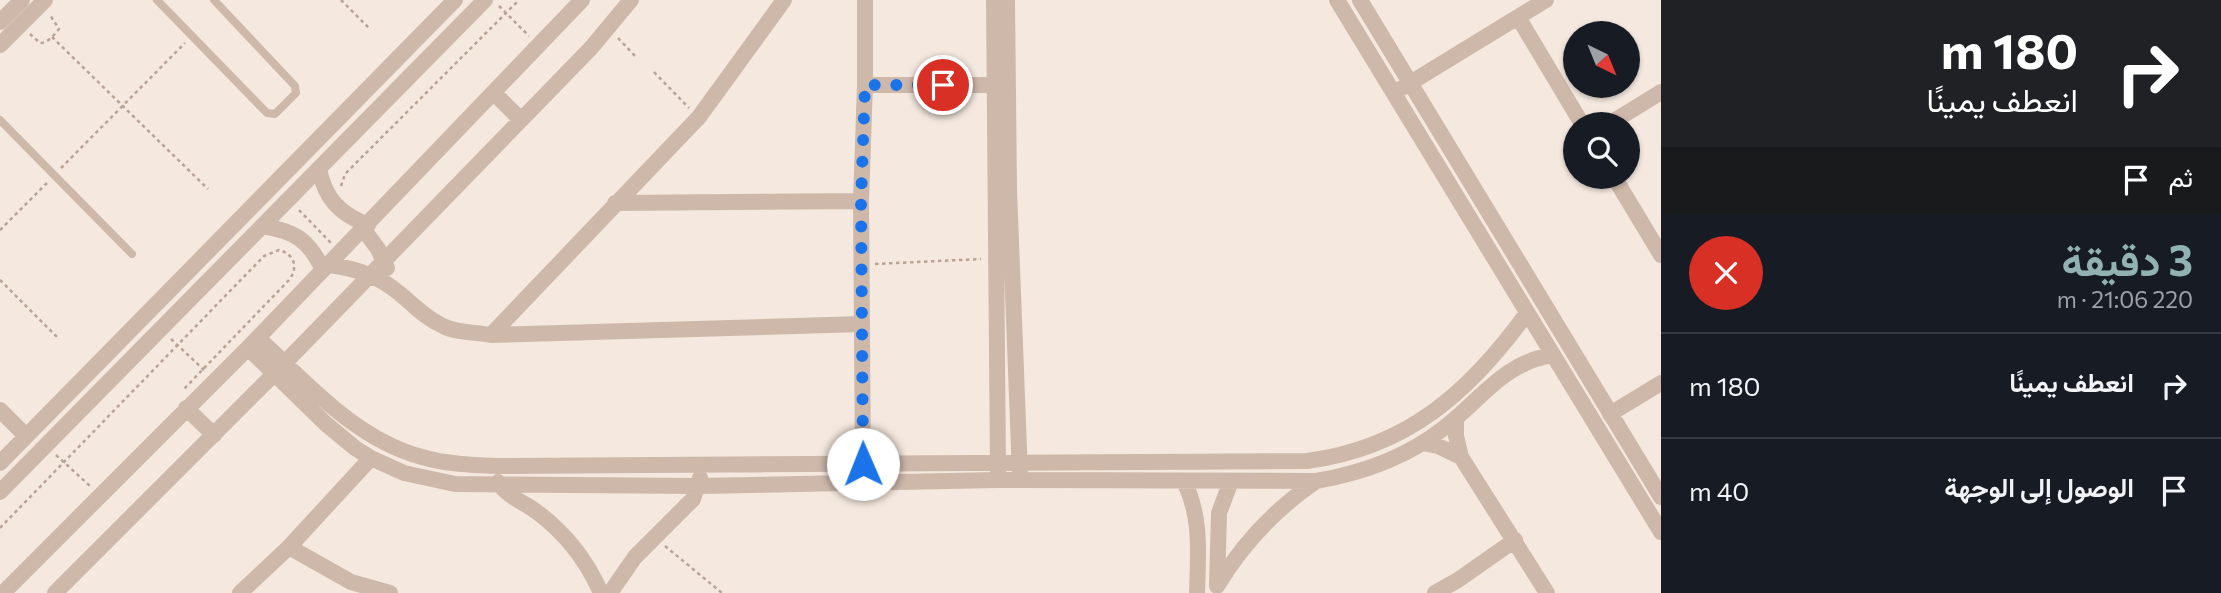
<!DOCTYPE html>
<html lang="ar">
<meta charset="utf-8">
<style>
:root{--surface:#171b24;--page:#20242c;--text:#f1f3f6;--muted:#9ea1a6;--line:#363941;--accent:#91b1b2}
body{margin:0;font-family:Commissioner,Vazirmatn,sans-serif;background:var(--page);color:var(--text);direction:rtl;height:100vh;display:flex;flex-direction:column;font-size:26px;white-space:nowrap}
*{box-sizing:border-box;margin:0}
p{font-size:23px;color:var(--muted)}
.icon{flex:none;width:38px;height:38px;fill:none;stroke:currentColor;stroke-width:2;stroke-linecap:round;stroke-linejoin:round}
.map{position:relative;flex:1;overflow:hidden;direction:ltr}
.side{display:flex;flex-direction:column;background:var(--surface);width:560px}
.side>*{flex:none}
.guide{background:#202124;color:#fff;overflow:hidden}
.needle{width:46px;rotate:137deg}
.buttons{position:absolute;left:1563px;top:21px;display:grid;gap:14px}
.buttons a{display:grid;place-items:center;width:77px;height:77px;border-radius:50%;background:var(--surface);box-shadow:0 2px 5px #0004;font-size:35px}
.pin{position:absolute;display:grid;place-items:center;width:60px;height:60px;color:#fff;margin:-30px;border:4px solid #fff;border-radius:50%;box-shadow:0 2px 7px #0007}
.me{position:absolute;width:77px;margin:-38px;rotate:359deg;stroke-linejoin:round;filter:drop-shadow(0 0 5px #0008)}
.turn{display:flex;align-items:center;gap:24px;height:147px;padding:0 28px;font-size:32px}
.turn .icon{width:91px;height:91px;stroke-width:2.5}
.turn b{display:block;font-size:49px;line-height:60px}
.then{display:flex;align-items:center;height:66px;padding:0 28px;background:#0003;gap:14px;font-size:26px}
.round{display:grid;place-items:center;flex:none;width:74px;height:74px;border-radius:37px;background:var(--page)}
.summary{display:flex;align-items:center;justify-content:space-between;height:119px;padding:0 28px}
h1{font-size:42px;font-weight:700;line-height:52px;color:var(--accent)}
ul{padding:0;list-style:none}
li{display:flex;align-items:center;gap:21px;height:105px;padding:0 28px;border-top:2px solid var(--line)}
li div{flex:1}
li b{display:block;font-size:26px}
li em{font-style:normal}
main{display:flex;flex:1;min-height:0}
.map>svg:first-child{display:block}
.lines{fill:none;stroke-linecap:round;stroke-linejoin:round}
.path{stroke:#baa294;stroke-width:2.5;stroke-dasharray:3.5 3.5;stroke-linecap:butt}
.service{stroke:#ceb8aa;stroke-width:8}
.minor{stroke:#ceb8aa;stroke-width:16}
.route{stroke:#1a73e8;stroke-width:12;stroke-dasharray:0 21.6}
</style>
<main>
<section class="side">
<div class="guide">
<div class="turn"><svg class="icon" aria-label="right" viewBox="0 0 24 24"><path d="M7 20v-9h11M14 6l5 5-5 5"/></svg><div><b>180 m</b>انعطف يمينًا</div></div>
<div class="then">ثم<svg class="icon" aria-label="arrive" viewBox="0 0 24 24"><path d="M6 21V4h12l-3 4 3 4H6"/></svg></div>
</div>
<div class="summary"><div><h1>3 دقيقة</h1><p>220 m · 21:06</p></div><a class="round" style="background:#d93025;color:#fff"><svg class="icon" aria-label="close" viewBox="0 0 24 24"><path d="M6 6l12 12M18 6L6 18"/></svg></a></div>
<ul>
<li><svg class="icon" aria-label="right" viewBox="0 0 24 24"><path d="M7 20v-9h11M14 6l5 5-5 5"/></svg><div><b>انعطف يمينًا</b></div><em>180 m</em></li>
<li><svg class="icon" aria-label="arrive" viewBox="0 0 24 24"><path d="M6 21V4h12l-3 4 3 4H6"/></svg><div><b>الوصول إلى الوجهة</b></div><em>40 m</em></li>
</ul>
</section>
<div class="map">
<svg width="1661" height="593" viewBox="0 0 1661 593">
<rect width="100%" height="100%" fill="#f5e9df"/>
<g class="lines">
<!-- path -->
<path class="path" d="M 341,0 L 369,28
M 499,6 L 529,36
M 30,34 L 40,43 C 48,43 54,35 59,29 L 50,15
M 52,37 L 208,189
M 618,38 L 636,57
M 654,72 L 689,108
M 61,168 L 185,43
M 341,186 L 345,174 L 519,0
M 299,210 L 331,243
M 0,230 L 47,183
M 875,264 L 981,259
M 0,280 L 58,338
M 171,339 L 204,370
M 56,455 L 90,486
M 0,528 L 264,256 L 279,250 C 294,254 299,267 289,280 L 183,390
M 665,546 L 722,593"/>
<!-- service -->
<path class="service" d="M 157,0 L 267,113 L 275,114 L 296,93 L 295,86 L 214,0
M 0,120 L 132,254"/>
<!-- minor -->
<path class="minor" d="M 994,0 L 998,474
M 1007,0 L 1009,190 L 1020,474
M 1337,0 L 1661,532
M 1360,0 L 1661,497
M 1518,17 L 1582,124
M 0,22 L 22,0
M 0,45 L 45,0
M 865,85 L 995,85
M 1402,88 L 1546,0
M 494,93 L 521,120
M 1609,124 L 1661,92
M 319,169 C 325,199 340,214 368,225
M 1614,177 L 1661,255
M 615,203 L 861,201
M 262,226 C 295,231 309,240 323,270
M 364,230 L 378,249 L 387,268
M 329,265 C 354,268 379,276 399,293 C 414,305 425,318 443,326 C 456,333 476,332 491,335 L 862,324
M 491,335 L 699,117 L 784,0
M 258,338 C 307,383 355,439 422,457 C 446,464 471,465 496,466 L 1307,461 C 1407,448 1470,392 1527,313
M 248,348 L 326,424 L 355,448 L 371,458 L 404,473 L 455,484 L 699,486 L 998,480 L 1316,481 C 1363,473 1406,458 1444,428 C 1481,400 1504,362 1553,355
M 186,408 L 214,435
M 0,410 L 26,436
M 1610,414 L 1661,383
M 1456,418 L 1456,436 L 1461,457 L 1547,593
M 1422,443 L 1438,446 L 1461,457
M 0,463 L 455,0
M 863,464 L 861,201 L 865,85 L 865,0
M 1184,481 C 1202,518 1198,553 1197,593
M 498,482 C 507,497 524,502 537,512 C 565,533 587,561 601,593
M 0,492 L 485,0
M 289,547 L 351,582 L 390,593
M 1217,584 L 1219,513 L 1231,481
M 1217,586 C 1243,543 1274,510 1315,482
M 3,593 L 248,348 L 582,0
M 55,593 L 274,374 L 521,120 L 591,48 L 631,0
M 240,593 L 289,547 L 371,458
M 610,593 L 635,557 L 693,499 L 700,478
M 1435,593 L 1458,580 L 1515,540"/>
</g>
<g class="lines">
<!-- route -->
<path class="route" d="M 863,464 L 861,201 L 865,85 L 943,85"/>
</g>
</svg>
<div class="buttons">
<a><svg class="needle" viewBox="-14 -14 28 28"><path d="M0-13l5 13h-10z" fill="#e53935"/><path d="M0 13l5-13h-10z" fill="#9ea1a6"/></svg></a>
<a><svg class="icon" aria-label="search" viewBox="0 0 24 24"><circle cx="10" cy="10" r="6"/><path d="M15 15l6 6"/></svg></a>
</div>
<div class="pin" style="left:943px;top:85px;background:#d93025"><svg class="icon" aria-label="arrive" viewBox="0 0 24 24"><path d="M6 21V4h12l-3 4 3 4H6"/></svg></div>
<svg class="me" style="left:863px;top:464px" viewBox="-20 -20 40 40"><circle r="19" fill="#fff"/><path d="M0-13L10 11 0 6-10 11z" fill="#1a73e8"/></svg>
</div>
</main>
